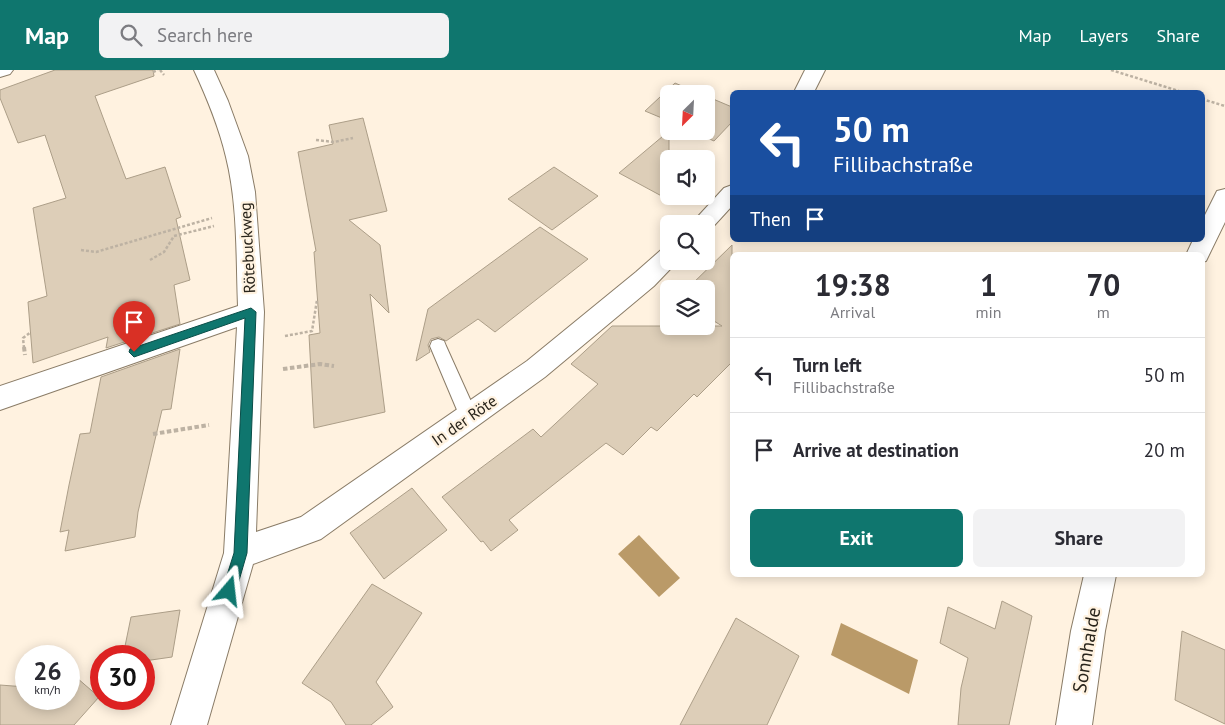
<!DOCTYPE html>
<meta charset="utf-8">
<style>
:root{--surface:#fff;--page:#f2f2f3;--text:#2b2b33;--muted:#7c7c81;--line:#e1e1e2;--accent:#0f766e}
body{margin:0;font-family:"PT Sans",sans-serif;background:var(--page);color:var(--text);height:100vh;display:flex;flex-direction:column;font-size:19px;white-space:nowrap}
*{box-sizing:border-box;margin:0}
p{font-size:16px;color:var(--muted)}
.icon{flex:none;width:28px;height:28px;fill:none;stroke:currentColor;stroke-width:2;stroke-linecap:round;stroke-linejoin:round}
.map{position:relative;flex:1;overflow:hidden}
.drawer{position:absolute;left:730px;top:182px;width:475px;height:325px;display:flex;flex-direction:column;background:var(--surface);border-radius:8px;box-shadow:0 2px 12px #0003}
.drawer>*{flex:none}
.guide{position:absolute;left:730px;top:20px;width:475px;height:152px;border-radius:8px;box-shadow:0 2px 12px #0003;background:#1a4fa0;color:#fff;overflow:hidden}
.needle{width:32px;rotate:204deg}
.fabs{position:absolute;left:660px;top:15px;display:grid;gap:10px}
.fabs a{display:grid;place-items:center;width:55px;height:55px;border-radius:8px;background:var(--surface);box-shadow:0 2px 12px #0003;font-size:25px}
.speed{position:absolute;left:15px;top:575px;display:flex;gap:10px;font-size:25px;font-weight:700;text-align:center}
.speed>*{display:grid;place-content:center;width:65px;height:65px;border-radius:50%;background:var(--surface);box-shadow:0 2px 12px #0003;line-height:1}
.speed small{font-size:12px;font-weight:400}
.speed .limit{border:8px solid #d22;background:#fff;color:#111}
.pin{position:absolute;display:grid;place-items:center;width:42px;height:42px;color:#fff;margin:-51px -21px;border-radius:50% 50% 50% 0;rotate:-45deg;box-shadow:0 0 5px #0007}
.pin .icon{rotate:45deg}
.me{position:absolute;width:55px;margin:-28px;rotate:17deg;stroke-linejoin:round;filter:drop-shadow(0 0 4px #0008)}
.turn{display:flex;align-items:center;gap:18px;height:105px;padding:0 20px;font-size:22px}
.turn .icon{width:65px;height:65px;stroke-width:2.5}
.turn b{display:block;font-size:35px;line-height:42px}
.then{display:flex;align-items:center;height:48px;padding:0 20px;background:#0003;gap:10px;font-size:19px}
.eta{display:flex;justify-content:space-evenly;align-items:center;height:85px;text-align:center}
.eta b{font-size:30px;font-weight:600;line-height:35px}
.cta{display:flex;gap:10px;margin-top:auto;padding:10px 20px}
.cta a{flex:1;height:58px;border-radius:8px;background:var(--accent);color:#fff;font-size:20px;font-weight:600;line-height:58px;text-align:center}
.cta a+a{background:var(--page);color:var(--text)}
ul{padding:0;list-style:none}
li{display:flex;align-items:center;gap:15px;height:75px;padding:0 20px;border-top:1px solid var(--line)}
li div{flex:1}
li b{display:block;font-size:19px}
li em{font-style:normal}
header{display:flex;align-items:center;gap:30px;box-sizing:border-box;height:70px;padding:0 25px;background:var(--accent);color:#fff}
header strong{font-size:24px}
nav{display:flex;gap:28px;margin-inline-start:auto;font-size:18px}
.search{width:350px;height:45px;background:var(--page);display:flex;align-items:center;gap:12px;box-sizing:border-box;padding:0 18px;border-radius:8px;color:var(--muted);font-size:19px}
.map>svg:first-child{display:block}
.water{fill:#ba9a68}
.building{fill:#ddceb8;stroke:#ac9e88}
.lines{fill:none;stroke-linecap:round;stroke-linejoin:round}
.lane-casing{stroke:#8a7c67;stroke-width:2}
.street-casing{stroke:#8a7c67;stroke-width:2}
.path-far1{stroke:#bdb2a3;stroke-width:2.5;stroke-dasharray:3 2;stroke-linecap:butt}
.path{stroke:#bdb2a3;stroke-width:4;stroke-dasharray:4.5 2.5;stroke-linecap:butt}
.lane{fill:#fff;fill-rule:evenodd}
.street{fill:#fff;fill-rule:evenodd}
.route{fill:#0f766e;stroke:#0a4d48}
.labels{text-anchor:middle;stroke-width:4.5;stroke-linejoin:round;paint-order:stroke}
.street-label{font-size:16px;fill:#29241b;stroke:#fff2e0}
.near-street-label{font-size:19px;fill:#29241b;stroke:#fff2e0}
</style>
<header>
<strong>Map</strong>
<div class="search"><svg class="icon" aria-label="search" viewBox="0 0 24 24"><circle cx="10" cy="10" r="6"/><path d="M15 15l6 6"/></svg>Search here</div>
<nav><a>Map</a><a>Layers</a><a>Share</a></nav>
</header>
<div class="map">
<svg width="1225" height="655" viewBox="0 0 1225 655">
<rect width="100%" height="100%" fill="#fff2e0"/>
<!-- water -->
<path class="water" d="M 639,465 L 680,508 L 659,527 L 618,484 Z
M 841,553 L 918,590 L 909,624 L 831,585 Z"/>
<!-- building -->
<path class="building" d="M 55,0 L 153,0 L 154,6 L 95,26 L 126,109 L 165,97 L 181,147 L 176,149 L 190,210 L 174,215 L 180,254 L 106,278 L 108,267 L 33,293 L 28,232 L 47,226 L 33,138 L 66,128 L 45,65 L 18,73 L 0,28 L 0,20 Z
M 675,13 L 700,24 L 669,24 L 669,51 L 645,41 Z
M 706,26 L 732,37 L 732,52 L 714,71 L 692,61 L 706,61 Z
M 363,48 L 387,141 L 349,150 L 380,175 L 389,243 L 370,224 L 385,342 L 314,358 L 309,265 L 320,263 L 314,182 L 316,181 L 298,82 L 333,74 L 329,55 Z
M 669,61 L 669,130 L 619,103 Z
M 554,97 L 598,126 L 552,160 L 508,129 Z
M 540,157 L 588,189 L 495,262 L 478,249 L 446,271 L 439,267 L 431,269 L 428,275 L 430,282 L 416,291 L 428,239 Z
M 732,175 L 732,292 L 697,327 L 694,324 L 657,361 L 651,357 L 623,385 L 606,373 L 509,450 L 518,460 L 491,481 L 483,471 L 481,472 L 442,427 L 533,359 L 541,367 L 598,314 L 571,294 L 612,256 L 722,256 L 706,246 L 706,219 L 687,219 Z
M 180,279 L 171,339 L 162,340 L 138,442 L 135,467 L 65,481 L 69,460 L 60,462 L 69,415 L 80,364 L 90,363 L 101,307 Z
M 412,418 L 447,460 L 384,509 L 350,463 Z
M 372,514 L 422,543 L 376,612 L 393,637 L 371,655 L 346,655 L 331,632 L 302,613 Z
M 1002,531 L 1032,546 L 1009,655 L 958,655 L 961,618 L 968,588 L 940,573 L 948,537 L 995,559 Z
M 180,540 L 172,587 L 144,591 L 144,586 L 123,586 L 131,547 Z
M 736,548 L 799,586 L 767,655 L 680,655 Z
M 1182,561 L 1225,580 L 1225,654 L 1175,630 Z
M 69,601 L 99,627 L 74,655 L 0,655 L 0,615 L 26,617 L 26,629 L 69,629 Z"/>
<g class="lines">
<!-- lane casing -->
<g class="lane-casing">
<path id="lane" d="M 438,269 L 444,271 L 446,276 L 478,347 L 475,352 L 469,355 L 463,352 L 460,347 L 430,276 L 432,271 Z"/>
</g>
<!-- street casing -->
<g class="street-casing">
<path id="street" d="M 0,0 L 13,0 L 10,4 L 0,7 Z
M 194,0 L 214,0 L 228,31 L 248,86 L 255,122 L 264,242 L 256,462 L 301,447 L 527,291 L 636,202 L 661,180 L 669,177 L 669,191 L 678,191 L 654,216 L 545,307 L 321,469 L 253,494 L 207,655 L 171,655 L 224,483 L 237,257 L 0,340 L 0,316 L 238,236 C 236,187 238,135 226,87 C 219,57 207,28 194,0 Z
M 805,0 L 825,0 L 814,22 L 794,22 Z
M 732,115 L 732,136 L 710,160 L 706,161 L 706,154 L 691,154 L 724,118 Z
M 1225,119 L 1225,152 L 1206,191 L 1202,192 L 1202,185 L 1186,185 L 1193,170 L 1202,170 L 1202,151 L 1217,121 Z
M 1084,505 L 1116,505 L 1105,561 L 1092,655 L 1056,655 L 1071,561 Z"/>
</g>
<!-- path-far1 -->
<path class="path-far1" d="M 160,0 L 164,5
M 1111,0 L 1182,22
M 153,2 L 158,0
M 1202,29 L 1225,36
M 316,70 L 334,72 L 353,68
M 81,180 L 96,182 L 212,148
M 150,190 L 164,182 L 174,166 L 214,156
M 285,266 L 312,261 L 317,230
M 24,278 L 23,268 L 31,262"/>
<!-- path -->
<path class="path" d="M 24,277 L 25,285
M 283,299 L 320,294 L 334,296
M 153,364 L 209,355"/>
<!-- lane -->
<use href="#lane" class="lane"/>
<!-- street -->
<use href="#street" class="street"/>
</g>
<!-- route -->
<path class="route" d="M 251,238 L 256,242 L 247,483 L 236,521 L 234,526 L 229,528 L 224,526 L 222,521 L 234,483 L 245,248 L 134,287 L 129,282 L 130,279 Z"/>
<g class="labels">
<!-- street labels -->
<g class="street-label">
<text transform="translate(247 178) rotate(-93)" y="6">Rötebuckweg</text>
<text transform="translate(464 350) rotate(-35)" y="6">In der Röte</text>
</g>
<!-- near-street labels -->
<g class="near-street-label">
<text transform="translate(1086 580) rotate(-80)" y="7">Sonnhalde</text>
</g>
</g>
</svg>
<div class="fabs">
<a><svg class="needle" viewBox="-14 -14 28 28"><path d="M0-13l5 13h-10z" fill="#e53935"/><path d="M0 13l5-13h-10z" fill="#7c7c81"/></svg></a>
<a><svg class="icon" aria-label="sound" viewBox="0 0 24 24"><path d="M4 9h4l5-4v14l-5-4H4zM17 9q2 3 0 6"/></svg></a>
<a><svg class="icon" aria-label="search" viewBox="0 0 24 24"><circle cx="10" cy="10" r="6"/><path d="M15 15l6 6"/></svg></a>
<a><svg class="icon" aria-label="layers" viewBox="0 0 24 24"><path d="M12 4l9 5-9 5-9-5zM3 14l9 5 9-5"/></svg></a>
</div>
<div class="speed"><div>26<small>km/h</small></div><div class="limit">30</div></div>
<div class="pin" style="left:134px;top:282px;background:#d93025"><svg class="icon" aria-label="arrive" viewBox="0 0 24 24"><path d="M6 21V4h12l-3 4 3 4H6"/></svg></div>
<svg class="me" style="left:229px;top:521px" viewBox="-20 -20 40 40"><path d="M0-17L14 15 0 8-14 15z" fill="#0f766e" stroke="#fff" stroke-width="4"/></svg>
<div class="guide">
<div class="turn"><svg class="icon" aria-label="left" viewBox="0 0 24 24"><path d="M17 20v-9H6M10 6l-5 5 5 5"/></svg><div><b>50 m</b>Fillibachstraße</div></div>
<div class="then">Then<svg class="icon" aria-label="arrive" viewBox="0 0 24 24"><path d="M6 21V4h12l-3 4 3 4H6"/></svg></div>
</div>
<section class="drawer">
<div class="eta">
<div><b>19:38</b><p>Arrival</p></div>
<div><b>1</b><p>min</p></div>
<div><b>70</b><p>m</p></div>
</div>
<ul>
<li><svg class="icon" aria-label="left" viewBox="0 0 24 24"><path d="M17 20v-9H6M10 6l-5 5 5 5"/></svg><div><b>Turn left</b><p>Fillibachstraße</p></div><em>50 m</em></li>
<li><svg class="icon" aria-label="arrive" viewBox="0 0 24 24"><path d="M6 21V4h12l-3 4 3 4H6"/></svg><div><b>Arrive at destination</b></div><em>20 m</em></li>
</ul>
<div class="cta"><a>Exit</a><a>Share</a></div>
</section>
</div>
